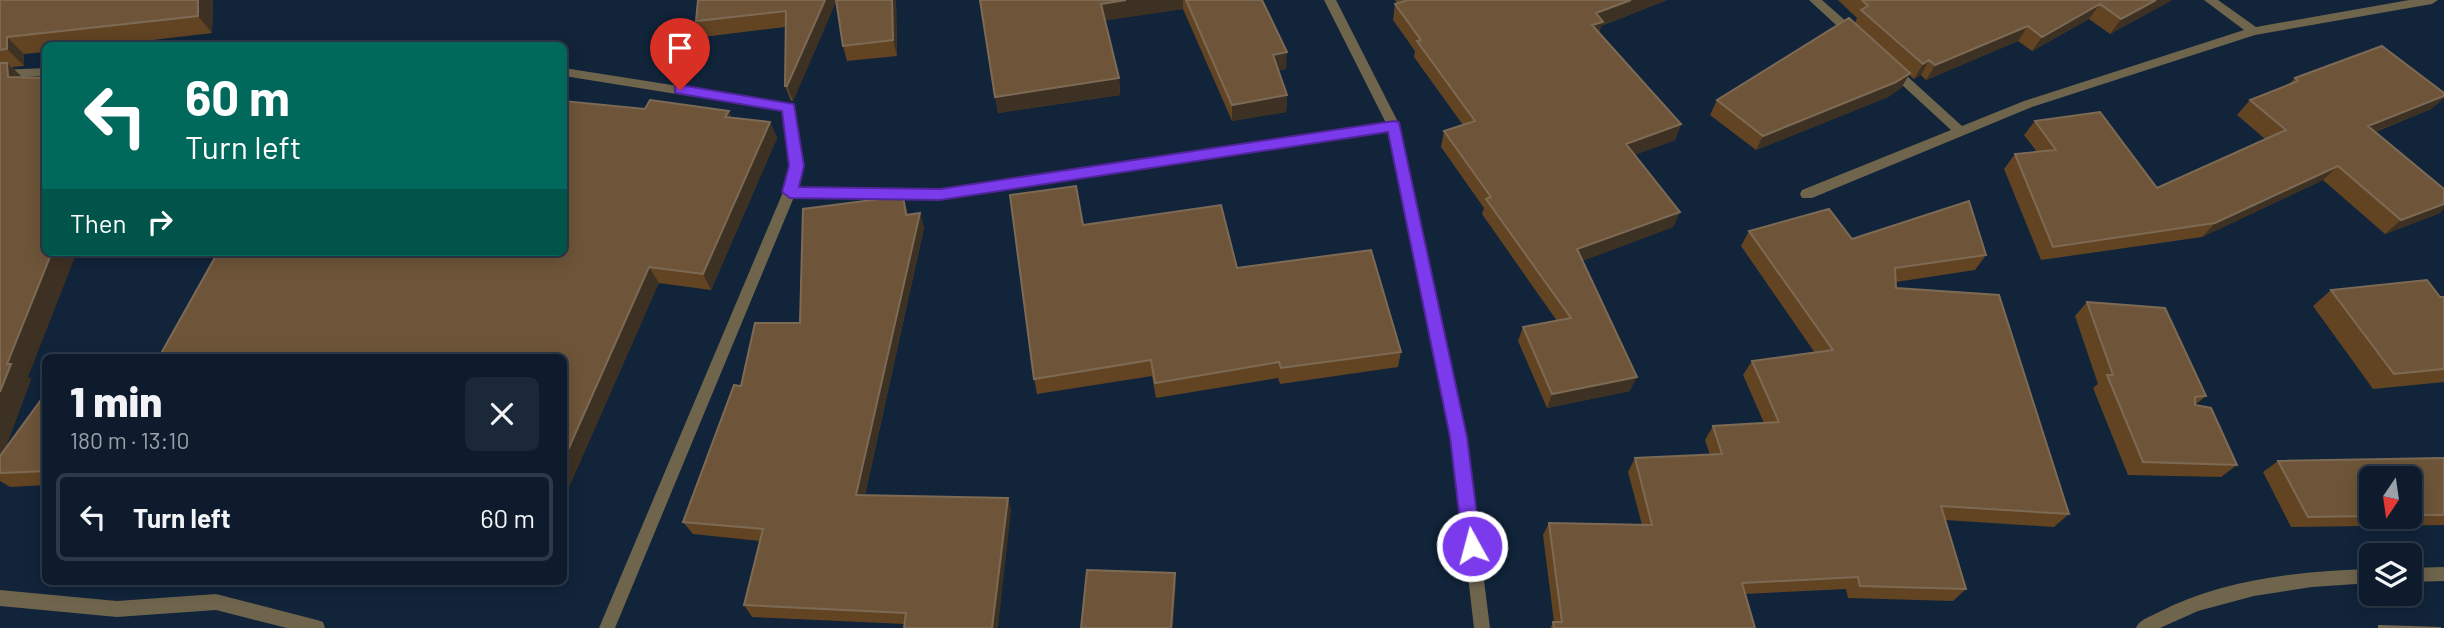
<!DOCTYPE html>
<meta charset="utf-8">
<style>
:root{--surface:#0d1b2c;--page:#1b2838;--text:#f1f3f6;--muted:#9aa1a9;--line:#2d3948}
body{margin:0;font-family:Barlow,sans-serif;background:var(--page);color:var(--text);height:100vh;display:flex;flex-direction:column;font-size:26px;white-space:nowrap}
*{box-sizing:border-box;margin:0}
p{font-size:23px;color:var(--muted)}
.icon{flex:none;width:38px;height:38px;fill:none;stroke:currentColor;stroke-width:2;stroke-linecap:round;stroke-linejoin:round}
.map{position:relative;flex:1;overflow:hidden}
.drawer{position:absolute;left:42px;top:354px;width:525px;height:231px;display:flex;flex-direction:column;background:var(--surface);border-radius:10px;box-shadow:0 4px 18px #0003,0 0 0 2px var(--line)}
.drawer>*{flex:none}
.top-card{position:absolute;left:42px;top:42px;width:525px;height:214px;border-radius:10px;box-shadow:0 4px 18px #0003,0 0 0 2px var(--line);background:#00695c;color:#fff;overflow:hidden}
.needle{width:46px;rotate:193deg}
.buttons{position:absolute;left:2359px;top:466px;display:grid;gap:14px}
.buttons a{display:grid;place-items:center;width:63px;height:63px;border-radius:10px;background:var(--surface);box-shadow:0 4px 18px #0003,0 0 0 2px var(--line);font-size:35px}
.pin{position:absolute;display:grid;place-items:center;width:60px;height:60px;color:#fff;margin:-72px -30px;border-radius:50% 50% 50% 0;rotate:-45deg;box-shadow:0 0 7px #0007}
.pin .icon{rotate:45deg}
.me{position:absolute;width:77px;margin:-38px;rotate:353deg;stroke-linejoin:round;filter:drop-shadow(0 0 5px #0008)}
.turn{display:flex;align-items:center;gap:24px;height:147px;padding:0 28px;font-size:32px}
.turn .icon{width:91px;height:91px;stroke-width:2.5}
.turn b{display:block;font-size:49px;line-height:60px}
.then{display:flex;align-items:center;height:66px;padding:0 28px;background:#0003;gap:14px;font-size:26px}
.round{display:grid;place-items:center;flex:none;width:74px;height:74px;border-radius:10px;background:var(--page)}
.overview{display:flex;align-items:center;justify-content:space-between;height:119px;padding:0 28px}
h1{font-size:42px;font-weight:800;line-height:52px}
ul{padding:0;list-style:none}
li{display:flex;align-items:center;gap:21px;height:88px;margin:0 14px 10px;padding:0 14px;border:4px solid var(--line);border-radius:10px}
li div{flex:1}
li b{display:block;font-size:26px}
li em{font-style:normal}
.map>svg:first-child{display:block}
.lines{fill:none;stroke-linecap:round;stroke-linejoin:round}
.minor{fill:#6f654d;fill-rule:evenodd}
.wall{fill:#624423;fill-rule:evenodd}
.shaded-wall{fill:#3d3123}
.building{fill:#6e5539;stroke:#7d6a55;stroke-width:2}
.route{fill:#7c3aed;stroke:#51269a;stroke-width:2}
</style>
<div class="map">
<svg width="2444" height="628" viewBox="0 0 2444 628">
<rect width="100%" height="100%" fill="#11243a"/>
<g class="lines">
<!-- minor -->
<path class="minor" d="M 1324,0 L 1336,0 L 1400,126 L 1466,437 L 1490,628 L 1474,628 L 1452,437 L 1389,131 L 940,199 L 794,197 L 615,628 L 599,628 L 783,192 L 791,166 L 783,111 L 564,76 L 564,68 L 793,104 L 803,166 L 798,187 L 940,189 L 1386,123 Z
M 1809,0 L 1822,0 L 1857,31 L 1857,37 L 1849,37 Z
M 2204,0 L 2218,0 L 2256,27 L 2409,0 L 2438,0 L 2432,4 L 2255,35 L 2032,107 L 1812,198 L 1802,198 L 1800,194 L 1802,190 L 1951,130 L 1888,72 L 1886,69 L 1888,66 L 1896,66 L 1962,126 L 2024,101 L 2244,30 Z
M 46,68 L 46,76 L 0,78 L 0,70 Z
M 2444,567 L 2444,581 L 2410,582 L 2410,568 Z
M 2371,569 L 2371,583 L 2312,587 L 2254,596 L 2198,611 L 2160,628 L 2136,628 C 2139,620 2149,617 2157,613 C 2222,579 2299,571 2371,569 Z
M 0,590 L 117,601 L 216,594 L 317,620 L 323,622 L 325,628 L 287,628 L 216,610 L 117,617 L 0,606 Z"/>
</g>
<!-- wall -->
<path class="wall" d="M 0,0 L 213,0 L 212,33 L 102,46 L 46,46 L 46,52 L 24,54 L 24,66 L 12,67 L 22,77 L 28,377 L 31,379 L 5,449 L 46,393 L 46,485 L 10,487 L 0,481 Z
M 698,0 L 896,0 L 897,56 L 847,61 L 843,46 L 836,1 L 793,101 L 791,101 L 785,86 L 785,27 L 703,37 L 696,21 Z
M 980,0 L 1262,0 L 1286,69 L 1278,70 L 1287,95 L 1286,112 L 1232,121 L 1183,9 L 1105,20 L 1119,78 L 1120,95 L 998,113 Z
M 1395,0 L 1667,0 L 1601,26 L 1599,33 L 1681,124 L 1675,140 L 1634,155 L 1680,212 L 1673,227 L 1582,261 L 1630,391 L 1547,408 L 1518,341 L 1523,327 L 1557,321 L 1482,214 L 1484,208 L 1441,147 L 1444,131 L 1463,125 L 1414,57 L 1415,51 L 1393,20 L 1395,4 L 1397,3 Z
M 1838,0 L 2172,0 L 2110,34 L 2089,19 L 2032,51 L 2018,41 L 1926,80 L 1921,75 L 1914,79 L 1909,75 L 1901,88 L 1888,97 L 1756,150 L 1710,115 L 1717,100 L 1855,23 L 1857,18 Z
M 2295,78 L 2444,93 L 2444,98 L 2431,109 L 2375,132 L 2440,213 L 2385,234 L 2323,180 L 2202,237 L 2041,260 L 2004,169 L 2015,154 L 2037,152 L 2024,135 L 2035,121 L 2157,188 L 2265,139 L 2237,115 L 2250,100 L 2288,85 Z
M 732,118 L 770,122 L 777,138 L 711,290 L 659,283 L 564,357 Z
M 903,196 L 908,215 L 920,213 L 924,228 L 865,495 L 1008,498 L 1011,511 L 905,624 L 752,617 L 744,605 L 760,541 L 693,534 L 683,522 L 741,386 L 800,323 Z
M 1083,225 L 1237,268 L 1401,352 L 1398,367 L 1280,384 L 1278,378 L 1156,398 L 1152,376 L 1037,394 L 1034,379 Z
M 1749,231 L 1852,239 L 1986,255 L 1975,270 L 1896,282 L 1896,288 L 2069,514 L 2054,527 L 1945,520 L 1966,589 L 1953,601 L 1848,598 L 1846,589 L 1745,594 L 1755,628 L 1550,628 L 1554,622 L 1543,535 L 1549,523 L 1642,525 L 1628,472 L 1635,458 L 1710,455 L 1705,440 L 1713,426 L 1764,423 L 1743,375 L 1752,361 L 1815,353 L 1741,246 Z
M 2331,290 L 2444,297 L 2444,382 L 2373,389 L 2313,306 Z
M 2087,302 L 2206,396 L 2195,405 L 2237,465 L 2221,477 L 2128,475 L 2093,388 L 2098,384 L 2075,316 Z
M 2444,458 L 2444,525 L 2291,527 L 2263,472 L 2278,461 ZM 2371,478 L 2410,478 L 2410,516 L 2371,516 Z"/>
<!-- shaded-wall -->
<path class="shaded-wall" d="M 198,0 L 213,0 L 212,33 L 198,16 Z
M 825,0 L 837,0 L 793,101 L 787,86 Z
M 892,0 L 896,0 L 897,56 L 893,40 Z
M 1126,0 L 1183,0 L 1183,9 L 1103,21 L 1101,4 Z
M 1631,0 L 1667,0 L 1601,26 L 1598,38 L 1587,41 L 1596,13 Z
M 2156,0 L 2172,0 L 2110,34 L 2121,19 Z
M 2100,4 L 2089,19 L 2032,51 L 2042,37 Z
M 2028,26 L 2018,41 L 1926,80 L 1935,65 Z
M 7,37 L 24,54 L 24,66 L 7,49 Z
M 1287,52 L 1286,69 L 1272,72 L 1273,55 Z
M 1929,60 L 1921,75 L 1914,79 L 1923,64 Z
M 7,63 L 25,80 L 8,77 Z
M 1910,73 L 1901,88 L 1888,97 L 1756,150 L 1763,136 Z
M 1119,78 L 1120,95 L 998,113 L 995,97 Z
M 1287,95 L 1286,112 L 1232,121 L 1232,105 Z
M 2444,96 L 2444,98 L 2431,109 L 2353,140 L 2368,126 Z
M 729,111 L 736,127 L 725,117 Z
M 770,122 L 777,138 L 711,290 L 703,274 Z
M 1681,124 L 1675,140 L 1620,160 L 1626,144 Z
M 2338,166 L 2323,180 L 2202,237 L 2215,223 Z
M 2444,204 L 2444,209 L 2440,213 L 2385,234 L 2401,220 Z
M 1680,212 L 1673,227 L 1571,265 L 1577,249 Z
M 920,213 L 924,228 L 862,508 L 856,495 Z
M 52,252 L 77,252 L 28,377 L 31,379 L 0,463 L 0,392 L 7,364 Z
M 649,267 L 659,283 L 564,499 L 564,459 Z
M 1637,377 L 1630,391 L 1547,408 L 1552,394 Z
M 1008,498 L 1011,511 L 998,628 L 992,628 Z
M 1175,573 L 1176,585 L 1173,628 L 1171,628 Z"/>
<!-- building -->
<path class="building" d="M 0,0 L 198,0 L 198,16 L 7,37 L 7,49 L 0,50 Z
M 698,0 L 825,0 L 787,86 L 785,86 L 786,11 L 696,21 Z
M 836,0 L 892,0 L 893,40 L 843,46 Z
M 980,0 L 1126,0 L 1101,4 L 1119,78 L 995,97 Z
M 1186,0 L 1262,0 L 1287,52 L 1273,55 L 1287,95 L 1232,105 Z
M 1408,0 L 1631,0 L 1596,13 L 1603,22 L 1592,25 L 1681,124 L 1626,144 L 1680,212 L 1577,249 L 1637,377 L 1552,394 L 1523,327 L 1571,318 L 1486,199 L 1491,197 L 1444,131 L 1475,121 L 1417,41 L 1421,40 L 1395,4 Z
M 1862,0 L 2156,0 L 2121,19 L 2100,4 L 2042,37 L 2028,26 L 1935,65 L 1929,60 L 1923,64 L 1861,10 L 1868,6 Z
M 1849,18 L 1910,73 L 1896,82 L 1763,136 L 1717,100 Z
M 2382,46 L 2444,93 L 2444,96 L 2368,126 L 2444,189 L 2444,204 L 2401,220 L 2338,166 L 2215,223 L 2053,247 L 2015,154 L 2056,150 L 2035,121 L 2100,112 L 2157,188 L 2286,130 L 2250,100 L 2298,81 L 2295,78 Z
M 0,63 L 7,63 L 8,77 L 46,78 L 46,252 L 52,252 L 7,364 L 11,364 L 0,392 Z
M 650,100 L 729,111 L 725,117 L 770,122 L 703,274 L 649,267 L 564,459 L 564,357 L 159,357 L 218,252 L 564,252 L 564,101 L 645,109 Z
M 1076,186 L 1083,225 L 1221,205 L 1237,268 L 1371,250 L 1401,352 L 1281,368 L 1279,362 L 1155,383 L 1151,360 L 1034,379 L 1010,195 Z
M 903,196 L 906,215 L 920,213 L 856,495 L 1008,498 L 992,628 L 904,628 L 906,613 L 744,605 L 763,529 L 683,522 L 734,385 L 741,386 L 755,323 L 800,323 L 803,209 Z
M 1969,201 L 1986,255 L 1895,268 L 1896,288 L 1999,295 L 2069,514 L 1941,506 L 1966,589 L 1860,586 L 1858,577 L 1742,583 L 1755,628 L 1554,628 L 1553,622 L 1562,622 L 1549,523 L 1652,525 L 1635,458 L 1722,454 L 1713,426 L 1779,422 L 1752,361 L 1833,350 L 1749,231 L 1829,209 L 1852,239 Z
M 2427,280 L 2440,297 L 2444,297 L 2444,369 L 2394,374 L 2331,290 Z
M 2087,302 L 2165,308 L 2206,396 L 2195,397 L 2195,405 L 2211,408 L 2237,465 L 2143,462 L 2107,375 L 2113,375 Z
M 46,393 L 46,471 L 0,473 L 0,456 Z
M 2444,458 L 2444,515 L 2410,515 L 2410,478 L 2371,478 L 2371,516 L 2308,517 L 2278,461 Z
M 1087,570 L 1175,573 L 1171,628 L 1081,628 Z
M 2379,626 L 2441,628 L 2379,628 Z"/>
<!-- route -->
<path class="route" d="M 680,85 L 794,104 L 804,166 L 799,187 L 940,189 L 1394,121 L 1399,122 L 1467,437 L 1481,546 L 1478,552 L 1472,554 L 1466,552 L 1463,546 L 1450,437 L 1388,132 L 940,200 L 790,198 L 782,192 L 789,166 L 782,111 L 675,93 L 675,86 Z"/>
</svg>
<div class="buttons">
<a><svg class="needle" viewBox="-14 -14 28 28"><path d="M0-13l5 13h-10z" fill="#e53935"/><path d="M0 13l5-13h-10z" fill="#9aa1a9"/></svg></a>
<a><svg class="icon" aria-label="layers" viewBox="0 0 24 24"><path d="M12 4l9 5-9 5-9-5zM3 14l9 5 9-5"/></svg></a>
</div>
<div class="pin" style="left:680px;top:90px;background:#d93025"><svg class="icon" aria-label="arrive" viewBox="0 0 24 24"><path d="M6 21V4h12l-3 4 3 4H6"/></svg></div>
<svg class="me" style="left:1472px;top:546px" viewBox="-20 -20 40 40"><circle r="17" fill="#7c3aed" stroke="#fff" stroke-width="3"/><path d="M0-11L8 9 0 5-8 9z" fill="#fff"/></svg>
<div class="top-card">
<div class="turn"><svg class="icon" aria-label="left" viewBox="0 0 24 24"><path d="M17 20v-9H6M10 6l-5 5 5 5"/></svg><div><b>60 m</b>Turn left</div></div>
<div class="then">Then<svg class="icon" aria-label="right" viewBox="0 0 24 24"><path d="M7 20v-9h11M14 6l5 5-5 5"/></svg></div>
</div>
<section class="drawer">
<div class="overview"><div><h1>1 min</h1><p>180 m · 13:10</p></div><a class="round"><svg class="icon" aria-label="close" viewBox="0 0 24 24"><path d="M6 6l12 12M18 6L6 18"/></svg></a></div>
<ul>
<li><svg class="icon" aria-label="left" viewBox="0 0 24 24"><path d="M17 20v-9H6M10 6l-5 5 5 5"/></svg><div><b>Turn left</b></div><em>60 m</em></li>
</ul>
</section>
</div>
